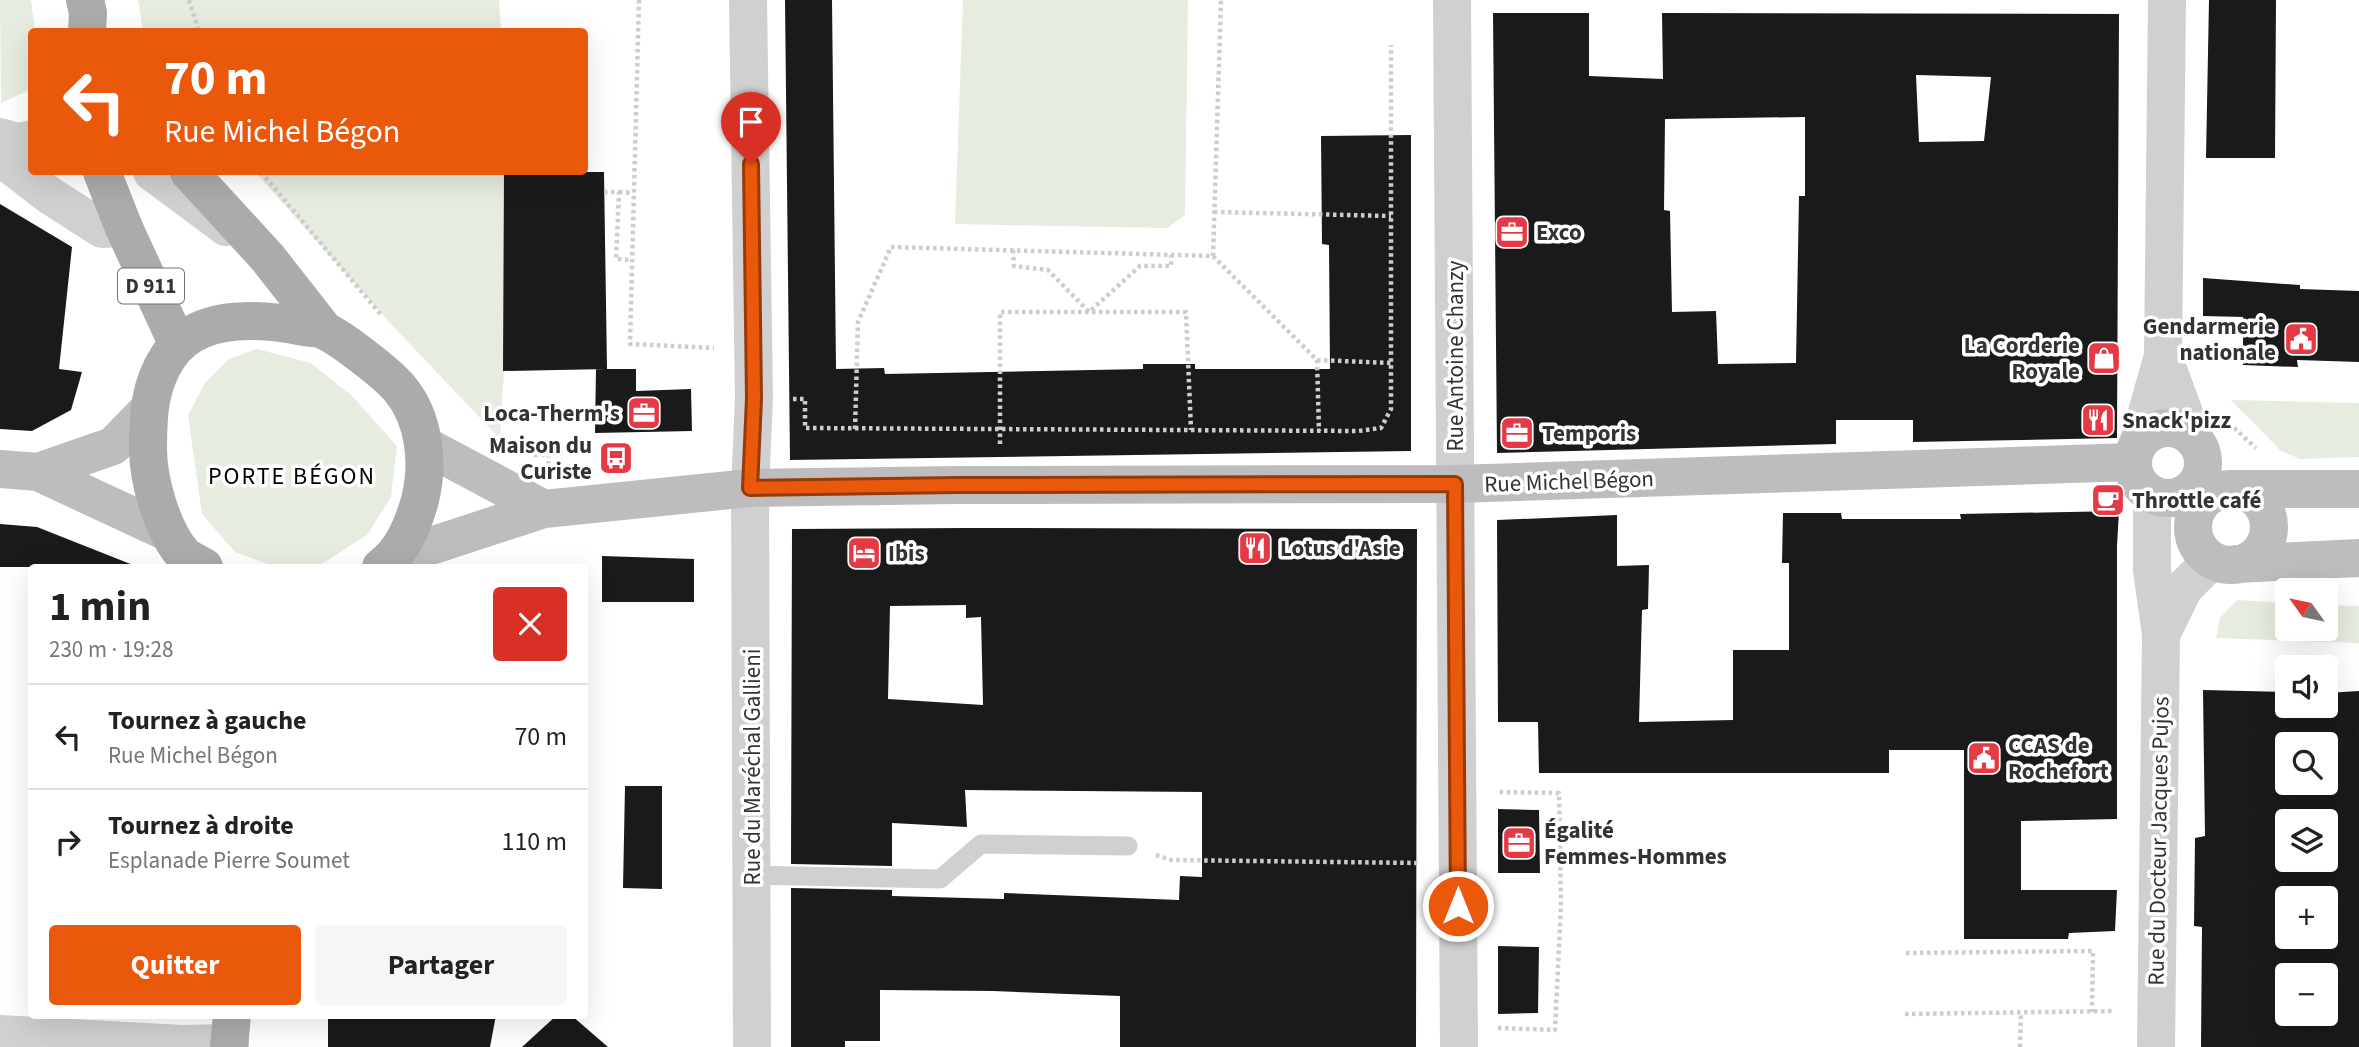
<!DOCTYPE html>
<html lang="fr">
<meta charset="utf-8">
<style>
:root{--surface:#fff;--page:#f6f6f6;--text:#222;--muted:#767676;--line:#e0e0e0;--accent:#ea580c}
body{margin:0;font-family:"Source Sans 3",sans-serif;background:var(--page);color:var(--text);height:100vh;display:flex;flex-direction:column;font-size:26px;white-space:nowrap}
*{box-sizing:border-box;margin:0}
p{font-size:23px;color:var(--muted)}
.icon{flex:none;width:38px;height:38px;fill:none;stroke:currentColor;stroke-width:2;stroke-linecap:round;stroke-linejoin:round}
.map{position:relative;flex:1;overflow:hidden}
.details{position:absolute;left:28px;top:564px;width:560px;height:455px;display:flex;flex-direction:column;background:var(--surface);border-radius:7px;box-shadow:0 7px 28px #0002}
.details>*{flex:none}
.guide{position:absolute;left:28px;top:28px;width:560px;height:147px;border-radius:7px;box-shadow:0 7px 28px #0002;background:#ea580c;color:#fff;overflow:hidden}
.needle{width:46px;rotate:303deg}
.tools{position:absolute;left:2275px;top:578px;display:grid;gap:14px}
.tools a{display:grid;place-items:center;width:63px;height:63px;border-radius:7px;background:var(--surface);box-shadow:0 7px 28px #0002;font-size:35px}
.pin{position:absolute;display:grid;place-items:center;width:60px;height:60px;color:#fff;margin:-72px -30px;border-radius:50% 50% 50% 0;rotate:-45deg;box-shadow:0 0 7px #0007}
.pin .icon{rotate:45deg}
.me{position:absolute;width:77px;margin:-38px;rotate:0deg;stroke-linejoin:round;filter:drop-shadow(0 0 5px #0008)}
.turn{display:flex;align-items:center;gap:24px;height:147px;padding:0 21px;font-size:32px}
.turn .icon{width:91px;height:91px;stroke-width:2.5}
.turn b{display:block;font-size:49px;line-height:60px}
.round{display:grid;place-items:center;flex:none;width:74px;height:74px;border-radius:7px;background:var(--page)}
.head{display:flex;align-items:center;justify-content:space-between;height:119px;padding:0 21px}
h1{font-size:42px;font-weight:700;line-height:52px}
.button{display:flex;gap:14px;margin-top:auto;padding:14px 21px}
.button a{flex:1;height:80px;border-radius:7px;background:var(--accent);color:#fff;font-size:28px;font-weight:700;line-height:80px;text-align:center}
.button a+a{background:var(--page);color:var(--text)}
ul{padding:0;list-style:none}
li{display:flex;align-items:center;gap:21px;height:105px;padding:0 21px;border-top:2px solid var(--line)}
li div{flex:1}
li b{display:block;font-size:26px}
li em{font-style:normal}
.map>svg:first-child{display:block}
.green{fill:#e6ecdf}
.building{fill:#1a1a1a;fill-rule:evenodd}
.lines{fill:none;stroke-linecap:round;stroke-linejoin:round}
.path{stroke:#cdcdcd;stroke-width:4.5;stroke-dasharray:3.5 3.5;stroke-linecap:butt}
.lane{stroke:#d0d0d0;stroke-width:19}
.street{stroke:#d0d0d0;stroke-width:38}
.secondary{stroke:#bdbdbd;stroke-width:38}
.primary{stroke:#ababab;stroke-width:38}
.route-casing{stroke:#983908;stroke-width:18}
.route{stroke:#ea580c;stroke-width:12}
.labels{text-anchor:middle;stroke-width:7;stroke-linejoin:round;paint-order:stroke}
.shield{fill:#fff;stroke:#707070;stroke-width:2}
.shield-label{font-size:21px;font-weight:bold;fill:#333}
.poi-label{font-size:23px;font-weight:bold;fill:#333;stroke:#fff;text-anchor:start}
.street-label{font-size:23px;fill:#333;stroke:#fff}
.neighbourhood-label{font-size:24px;letter-spacing:2px;fill:#000;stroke:#fff}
</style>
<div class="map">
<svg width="2359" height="1047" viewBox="0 0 2359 1047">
<rect width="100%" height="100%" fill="#fff"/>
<!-- green -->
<path class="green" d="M 0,0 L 31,0 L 35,31 L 32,32 L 31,84 L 27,91 L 1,103 Z
M 138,0 L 499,0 L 501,31 L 143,31 Z
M 963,0 L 1188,0 L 1185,215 L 1167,228 L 955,224 Z
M 255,172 L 504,172 L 504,371 L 500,439 L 390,323 Z
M 257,349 L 311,363 L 351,395 L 397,446 L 391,497 L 367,535 L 328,560 L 314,567 L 276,567 L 235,552 L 202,514 L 188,415 L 205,383 L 229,359 Z
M 2231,400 L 2359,403 L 2359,457 L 2300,459 L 2281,451 Z
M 2237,600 L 2287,603 L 2287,628 L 2326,628 L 2326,605 L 2359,606 L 2359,643 L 2216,638 L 2220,618 Z"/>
<!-- building -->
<path class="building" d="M 785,0 L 832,0 L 836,369 L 884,368 L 885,374 L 1143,369 L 1143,364 L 1195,364 L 1195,369 L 1330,369 L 1329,245 L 1322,244 L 1321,136 L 1411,135 L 1411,451 L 790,460 Z
M 2209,0 L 2276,0 L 2275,158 L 2206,158 Z
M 1493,13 L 1589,13 L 1589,76 L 1663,79 L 1662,13 L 2119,14 L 2117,438 L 1913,442 L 1913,420 L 1836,420 L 1836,444 L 1497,453 ZM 1916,75 L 1991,77 L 1984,141 L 1919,142 ZM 1805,117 L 1805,196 L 1799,196 L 1796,363 L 1718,364 L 1716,311 L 1672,312 L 1670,211 L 1664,210 L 1665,119 Z
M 504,172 L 604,172 L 607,369 L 503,371 Z
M 0,204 L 72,247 L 59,369 L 82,372 L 71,410 L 32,431 L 0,429 Z
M 2203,278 L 2300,285 L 2300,289 L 2359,291 L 2359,362 L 2297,360 L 2298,367 L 2243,365 L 2243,317 L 2203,316 Z
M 596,369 L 636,369 L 636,391 L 691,389 L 692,431 L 595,433 Z
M 2119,511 L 2117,546 L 2117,819 L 2021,821 L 2021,890 L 2117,890 L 2115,931 L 2069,933 L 2068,939 L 1964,939 L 1964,750 L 1889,750 L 1889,773 L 1539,773 L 1538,722 L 1498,722 L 1497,520 L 1617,515 L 1617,566 L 1649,565 L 1648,609 L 1642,610 L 1639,722 L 1733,720 L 1733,650 L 1789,650 L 1789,563 L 1782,563 L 1783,513 L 1841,513 L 1842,519 L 1961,519 L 1960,514 Z
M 0,524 L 37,527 L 133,565 L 133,567 L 0,567 Z
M 966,528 L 1417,529 L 1416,1047 L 1120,1047 L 1120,996 L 993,991 L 880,990 L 880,1041 L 845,1041 L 845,1047 L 791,1047 L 791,888 L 892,890 L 892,896 L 1004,899 L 1004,893 L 1179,900 L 1180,876 L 1202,877 L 1202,792 L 965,790 L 967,827 L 892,823 L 892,866 L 791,864 L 792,529 ZM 966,605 L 966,618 L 981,617 L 983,705 L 888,699 L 890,606 Z
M 602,556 L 694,559 L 694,602 L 602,602 Z
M 2203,690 L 2287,692 L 2287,705 L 2326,705 L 2326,693 L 2359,691 L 2359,1047 L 2201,1047 L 2202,927 L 2194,926 L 2195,838 L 2205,836 ZM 2287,744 L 2326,744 L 2326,782 L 2287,782 ZM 2287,821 L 2326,821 L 2326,859 L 2287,859 ZM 2287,898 L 2326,898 L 2326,936 L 2287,936 ZM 2287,975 L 2326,975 L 2326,1013 L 2287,1013 Z
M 625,786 L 662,786 L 662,889 L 623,888 Z
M 1498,809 L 1539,810 L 1540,873 L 1498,873 Z
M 1498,946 L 1539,947 L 1538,1013 L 1498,1014 Z
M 328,1015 L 496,1015 L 490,1047 L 328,1047 Z
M 557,1015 L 571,1015 L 608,1047 L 522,1047 Z"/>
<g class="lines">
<!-- path -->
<path class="path" d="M 189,0 L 199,32
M 639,0 L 630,344 L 714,348
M 261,172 L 382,316
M 604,192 L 619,192 L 616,259 L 632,260
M 619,192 L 633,193
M 1214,212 L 1391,216
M 1013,250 L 1014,266 L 1048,270 L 1089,312 L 1140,266 L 1171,266 L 1171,255
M 1213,256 L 1317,360 L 1319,431
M 1317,360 L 1391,363
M 793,399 L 805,399 L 805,428 L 1358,431 L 1381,428 L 1391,409 L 1391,45
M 2234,428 L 2256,448
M 855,429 L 858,322 L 891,247 L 1213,256 L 1221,0
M 1000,444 L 1000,312 L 1186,312 L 1191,430
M 534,455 L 549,455 L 548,467
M 1156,855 L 1171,860 L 1419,863
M 1906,953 L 2093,951 L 2092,1012
M 1905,1014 L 2115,1011
M 1498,1028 L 1555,1030 L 1561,905 L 1559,793 L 1499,792
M 2020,1047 L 2021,1012"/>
<!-- lane -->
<path class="lane" d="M 753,875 L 940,879 L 981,844 L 1128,846"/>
<!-- street -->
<path class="street" d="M 748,0 L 754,399 L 750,488 L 752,1047
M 1452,0 L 1459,1047
M 0,137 L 18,142 L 32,139
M 0,157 L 49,195 L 102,229 L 124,228
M 152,172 L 226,227
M 2163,356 L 2194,440
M 2137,447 L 2163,356 L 2167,0
M 2152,494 L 2152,570 L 2161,635 L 2156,1047
M 2161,635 L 2184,588 L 2212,560
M 0,1034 L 182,1044 L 230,1043"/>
<!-- secondary -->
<path class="secondary" d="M2133 463a35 35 0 1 1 70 0a35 35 0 1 1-70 0Z
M 424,445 L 544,509
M 0,469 L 38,472 L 169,533
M 38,472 L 113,446 L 148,410
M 2234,489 L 2359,489
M2193 527a38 38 0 1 1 76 0a38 38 0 1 1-76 0Z
M 394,558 L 544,509 L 750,488 L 958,485 L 1455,484 L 2133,462
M 2236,564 L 2359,558"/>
<!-- primary -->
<path class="primary" d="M 85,0 L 88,13 L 87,32
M 102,172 L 124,228 L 178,345
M 189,172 L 267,257 L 325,331
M 204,567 C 197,563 187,559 182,553 C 162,529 148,480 148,449 C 148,416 149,386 168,357 C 197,313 259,318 304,327 C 310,328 319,328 325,331 C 341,338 389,375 400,389 C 425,419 429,464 420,500 C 413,525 403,551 381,567
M 229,1047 L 232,1015"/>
</g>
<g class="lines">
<!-- route casing -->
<g class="route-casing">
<path id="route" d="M 751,164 L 754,399 L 750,488 L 958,485 L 1455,484 L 1458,906"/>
</g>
<!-- route -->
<use href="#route" class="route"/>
</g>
<!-- icons -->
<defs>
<g id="office-square" transform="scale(1.75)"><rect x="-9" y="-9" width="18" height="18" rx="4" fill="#e63946" stroke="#fff"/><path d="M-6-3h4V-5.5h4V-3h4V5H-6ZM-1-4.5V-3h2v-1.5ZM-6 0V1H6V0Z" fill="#fff"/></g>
<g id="civic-square" transform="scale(1.75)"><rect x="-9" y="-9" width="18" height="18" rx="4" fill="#e63946" stroke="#fff"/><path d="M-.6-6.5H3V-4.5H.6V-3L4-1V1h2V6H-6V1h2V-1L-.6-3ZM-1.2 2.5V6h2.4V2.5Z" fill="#fff"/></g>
<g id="shop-square" transform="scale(1.75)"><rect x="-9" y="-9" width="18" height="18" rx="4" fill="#e63946" stroke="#fff"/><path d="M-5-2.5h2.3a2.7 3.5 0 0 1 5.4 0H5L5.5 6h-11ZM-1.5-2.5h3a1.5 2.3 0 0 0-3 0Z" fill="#fff"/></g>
<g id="restaurant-square" transform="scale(1.75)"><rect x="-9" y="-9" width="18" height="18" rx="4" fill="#e63946" stroke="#fff"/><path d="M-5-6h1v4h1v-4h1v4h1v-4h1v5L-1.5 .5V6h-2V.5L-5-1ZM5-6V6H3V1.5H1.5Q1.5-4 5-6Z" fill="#fff"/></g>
<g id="bus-square" transform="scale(1.75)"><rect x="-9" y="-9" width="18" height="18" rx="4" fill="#e63946" stroke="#fff"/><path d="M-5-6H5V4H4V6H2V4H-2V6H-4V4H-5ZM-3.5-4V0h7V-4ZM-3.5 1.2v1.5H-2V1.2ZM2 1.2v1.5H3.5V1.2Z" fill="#fff"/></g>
<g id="cafe-square" transform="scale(1.75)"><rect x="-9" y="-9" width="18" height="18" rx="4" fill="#e63946" stroke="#fff"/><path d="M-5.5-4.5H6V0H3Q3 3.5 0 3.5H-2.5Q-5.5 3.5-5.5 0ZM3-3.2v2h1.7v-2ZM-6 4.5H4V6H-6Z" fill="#fff"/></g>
<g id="hotel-square" transform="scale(1.75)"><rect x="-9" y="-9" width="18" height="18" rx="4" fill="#e63946" stroke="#fff"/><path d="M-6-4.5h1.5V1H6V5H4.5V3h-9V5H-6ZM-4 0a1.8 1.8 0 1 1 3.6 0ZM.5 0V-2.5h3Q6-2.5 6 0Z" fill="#fff"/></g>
</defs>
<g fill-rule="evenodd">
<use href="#office-square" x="1512" y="232"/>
<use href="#civic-square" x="2301" y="339"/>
<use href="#shop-square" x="2104" y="358"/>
<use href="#office-square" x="644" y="413"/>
<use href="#restaurant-square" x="2098" y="420"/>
<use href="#office-square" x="1517" y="433"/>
<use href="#bus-square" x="616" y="458"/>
<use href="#cafe-square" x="2108" y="500"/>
<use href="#restaurant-square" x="1255" y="548"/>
<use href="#hotel-square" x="864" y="553"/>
<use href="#civic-square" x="1984" y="758"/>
<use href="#office-square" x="1519" y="843"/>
</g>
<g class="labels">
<!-- shield labels -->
<rect class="shield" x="118" y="268.5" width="66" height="35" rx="5"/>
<g class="shield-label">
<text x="151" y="293">D 911</text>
</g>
<!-- poi labels -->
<g class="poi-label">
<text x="1536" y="240">Exco</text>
<text x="2276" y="334" text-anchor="end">Gendarmerie<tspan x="2276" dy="26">nationale</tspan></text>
<text x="2080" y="353" text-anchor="end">La Corderie<tspan x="2080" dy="26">Royale</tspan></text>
<text x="620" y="421" text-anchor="end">Loca-Therm's</text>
<text x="2122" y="428">Snack'pizz</text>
<text x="1542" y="441">Temporis</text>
<text x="592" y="453" text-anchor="end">Maison du<tspan x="592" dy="26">Curiste</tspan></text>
<text x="2132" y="508">Throttle café</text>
<text x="1280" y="556">Lotus d'Asie</text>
<text x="888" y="561">Ibis</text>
<text x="2008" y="753">CCAS de<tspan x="2008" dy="26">Rochefort</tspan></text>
<text x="1544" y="838">Égalité<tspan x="1544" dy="26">Femmes-Hommes</tspan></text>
</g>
<!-- street labels -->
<g class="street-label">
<text transform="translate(1455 356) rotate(-90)" y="8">Rue Antoine Chanzy</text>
<text transform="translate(1569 481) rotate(-2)" y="8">Rue Michel Bégon</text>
<text transform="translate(752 767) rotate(-90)" y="8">Rue du Maréchal Gallieni</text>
<text transform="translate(2158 841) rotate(-89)" y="8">Rue du Docteur Jacques Pujos</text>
</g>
<!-- neighbourhood labels -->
<g class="neighbourhood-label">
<text x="292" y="484">PORTE BÉGON</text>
</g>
</g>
</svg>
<div class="tools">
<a><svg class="needle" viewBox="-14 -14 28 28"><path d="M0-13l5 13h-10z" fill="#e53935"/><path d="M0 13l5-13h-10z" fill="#767676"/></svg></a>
<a><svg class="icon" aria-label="sound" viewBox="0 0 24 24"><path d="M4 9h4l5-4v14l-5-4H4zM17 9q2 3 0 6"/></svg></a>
<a><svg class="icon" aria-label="search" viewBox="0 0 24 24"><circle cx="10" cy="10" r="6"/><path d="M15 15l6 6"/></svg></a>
<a><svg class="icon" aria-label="layers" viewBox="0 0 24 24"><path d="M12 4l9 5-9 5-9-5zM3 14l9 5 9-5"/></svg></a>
<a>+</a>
<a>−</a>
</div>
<div class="pin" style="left:751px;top:164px;background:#d93025"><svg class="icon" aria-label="arrive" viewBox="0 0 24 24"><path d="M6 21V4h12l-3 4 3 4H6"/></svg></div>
<svg class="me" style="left:1458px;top:906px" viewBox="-20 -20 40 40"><circle r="17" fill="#ea580c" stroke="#fff" stroke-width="3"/><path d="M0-11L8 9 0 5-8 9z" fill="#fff"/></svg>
<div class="guide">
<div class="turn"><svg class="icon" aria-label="left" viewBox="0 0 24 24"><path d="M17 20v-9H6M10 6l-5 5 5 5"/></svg><div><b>70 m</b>Rue Michel Bégon</div></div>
</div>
<section class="details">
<div class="head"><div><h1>1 min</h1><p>230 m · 19:28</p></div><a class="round" style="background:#d93025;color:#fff"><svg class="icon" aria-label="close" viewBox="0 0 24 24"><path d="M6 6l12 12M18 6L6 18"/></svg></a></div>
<ul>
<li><svg class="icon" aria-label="left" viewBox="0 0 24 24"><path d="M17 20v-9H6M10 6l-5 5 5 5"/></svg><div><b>Tournez à gauche</b><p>Rue Michel Bégon</p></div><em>70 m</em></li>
<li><svg class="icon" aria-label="right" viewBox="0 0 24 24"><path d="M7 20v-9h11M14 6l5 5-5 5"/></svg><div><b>Tournez à droite</b><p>Esplanade Pierre Soumet</p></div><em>110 m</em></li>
</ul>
<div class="button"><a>Quitter</a><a>Partager</a></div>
</section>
</div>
